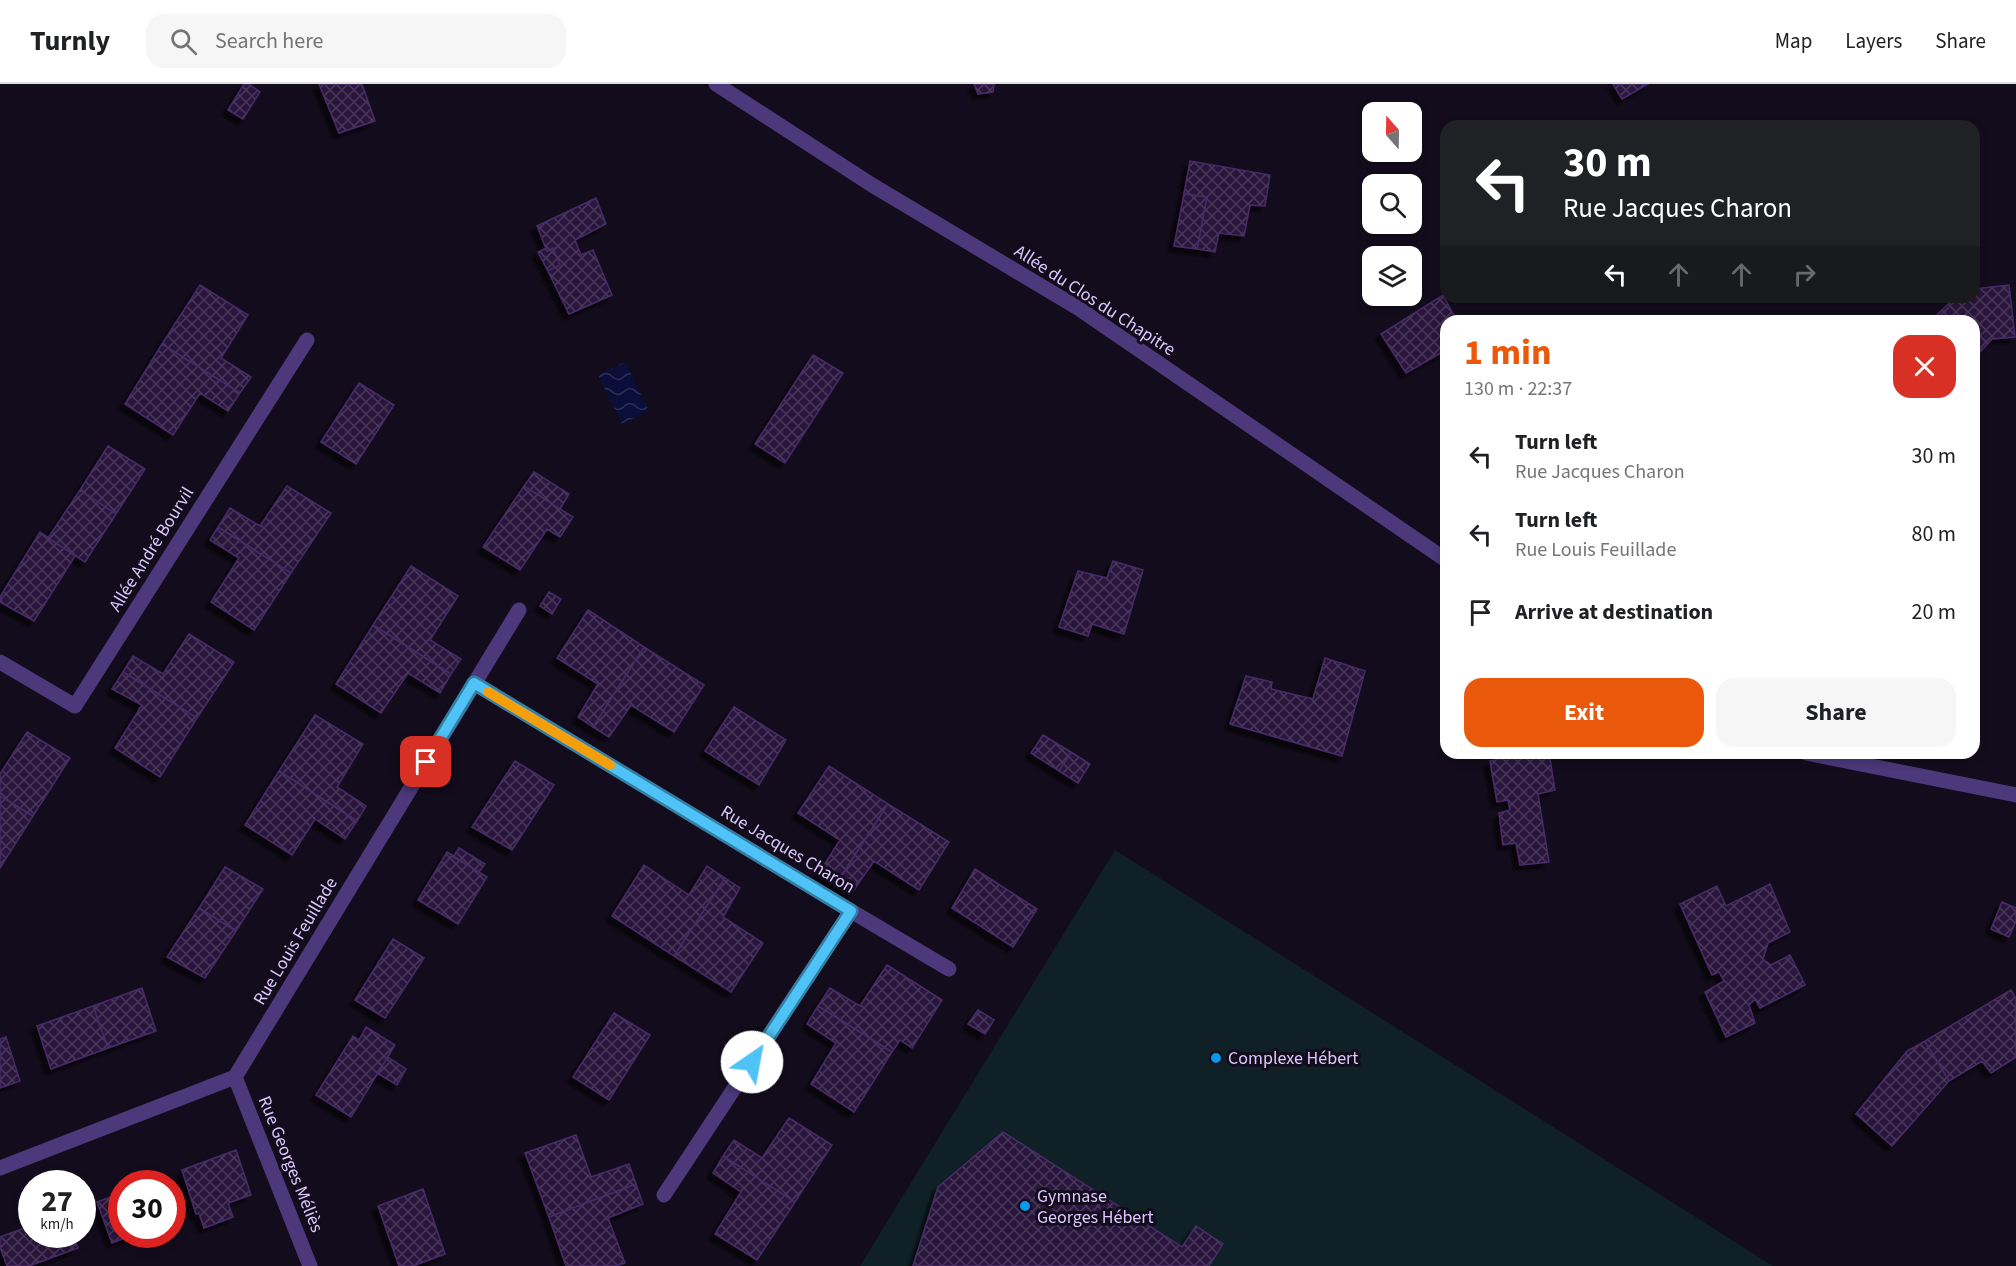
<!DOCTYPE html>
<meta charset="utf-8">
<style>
:root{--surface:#fff;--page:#f6f6f6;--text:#202124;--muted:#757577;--line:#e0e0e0;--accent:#ea580c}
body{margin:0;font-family:"Source Sans 3",sans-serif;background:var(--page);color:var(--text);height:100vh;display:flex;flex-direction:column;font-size:22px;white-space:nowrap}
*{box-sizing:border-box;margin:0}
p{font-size:20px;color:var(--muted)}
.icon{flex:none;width:33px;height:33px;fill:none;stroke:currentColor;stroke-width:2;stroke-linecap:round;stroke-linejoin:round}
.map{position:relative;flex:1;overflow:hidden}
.panel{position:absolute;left:1440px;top:231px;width:540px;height:444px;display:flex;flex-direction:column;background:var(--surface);border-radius:18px;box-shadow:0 3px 9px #0003}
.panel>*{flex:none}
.top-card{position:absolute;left:1440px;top:36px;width:540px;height:183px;border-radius:18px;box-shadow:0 3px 9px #0003;background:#202124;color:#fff;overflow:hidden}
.needle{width:39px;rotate:340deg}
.tools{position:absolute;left:1362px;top:18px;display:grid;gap:12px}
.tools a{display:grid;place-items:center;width:60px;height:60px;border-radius:12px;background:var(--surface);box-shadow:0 3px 9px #0003;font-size:30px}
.speed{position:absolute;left:18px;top:1086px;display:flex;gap:12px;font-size:30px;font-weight:700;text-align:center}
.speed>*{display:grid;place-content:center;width:78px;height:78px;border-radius:50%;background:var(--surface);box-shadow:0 3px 9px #0003;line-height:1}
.speed small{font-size:15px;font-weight:400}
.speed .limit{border:9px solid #d22;background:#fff;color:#111}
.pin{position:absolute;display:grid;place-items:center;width:51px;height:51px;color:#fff;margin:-26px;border-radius:12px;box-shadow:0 3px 9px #0006}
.me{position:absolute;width:66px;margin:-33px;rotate:33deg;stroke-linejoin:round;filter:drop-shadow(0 0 4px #0008)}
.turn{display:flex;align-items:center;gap:21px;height:126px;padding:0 24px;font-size:27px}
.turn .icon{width:78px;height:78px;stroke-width:2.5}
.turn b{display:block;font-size:42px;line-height:51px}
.lanes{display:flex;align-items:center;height:57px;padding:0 24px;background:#0003;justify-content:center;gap:30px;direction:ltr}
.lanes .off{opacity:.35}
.round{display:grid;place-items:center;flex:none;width:63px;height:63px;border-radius:18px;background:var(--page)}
.summary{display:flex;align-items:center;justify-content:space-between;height:102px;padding:0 24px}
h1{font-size:36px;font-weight:700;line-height:45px;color:var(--accent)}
.action{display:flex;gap:12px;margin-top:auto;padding:12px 24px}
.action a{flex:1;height:69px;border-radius:18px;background:var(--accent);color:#fff;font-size:24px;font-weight:700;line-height:69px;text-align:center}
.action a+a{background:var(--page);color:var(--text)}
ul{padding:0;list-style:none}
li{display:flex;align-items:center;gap:18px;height:78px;padding:0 24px}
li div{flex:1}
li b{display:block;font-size:22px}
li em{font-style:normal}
header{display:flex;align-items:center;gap:36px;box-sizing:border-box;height:84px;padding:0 30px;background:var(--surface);border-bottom:2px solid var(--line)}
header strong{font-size:28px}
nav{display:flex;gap:33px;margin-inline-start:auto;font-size:21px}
.search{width:420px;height:54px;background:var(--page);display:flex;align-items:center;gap:15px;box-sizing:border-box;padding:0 21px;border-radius:18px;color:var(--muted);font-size:22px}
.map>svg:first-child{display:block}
.green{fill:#0f2126}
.water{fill:url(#water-waves)}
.building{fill:url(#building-cross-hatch);stroke:#472b68;stroke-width:1.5;filter:url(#shadow)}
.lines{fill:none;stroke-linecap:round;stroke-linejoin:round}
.service{stroke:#4c387a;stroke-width:15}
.minor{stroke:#4c387a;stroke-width:15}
.route-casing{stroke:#337fa1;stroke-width:15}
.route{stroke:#4fc3f7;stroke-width:10}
.slow{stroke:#f59e0b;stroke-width:10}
.poi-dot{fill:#0699ec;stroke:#130c1c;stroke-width:2}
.labels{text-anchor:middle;stroke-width:6;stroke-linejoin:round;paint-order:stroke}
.street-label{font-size:18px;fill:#ddc9fe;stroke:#130c1c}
.poi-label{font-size:18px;fill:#ddc9fe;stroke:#130c1c;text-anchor:start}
</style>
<header>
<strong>Turnly</strong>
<div class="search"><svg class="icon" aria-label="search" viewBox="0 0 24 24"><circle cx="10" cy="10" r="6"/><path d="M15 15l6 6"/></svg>Search here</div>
<nav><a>Map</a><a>Layers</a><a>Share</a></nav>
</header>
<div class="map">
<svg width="2016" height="1182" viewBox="0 0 2016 1182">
<defs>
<pattern id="water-waves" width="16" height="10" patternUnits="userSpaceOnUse" patternTransform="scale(1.5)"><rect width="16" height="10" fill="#0a0e38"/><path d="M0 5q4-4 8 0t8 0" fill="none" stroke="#2d3056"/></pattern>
<pattern id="building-cross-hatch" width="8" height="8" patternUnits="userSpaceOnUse" patternTransform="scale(1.5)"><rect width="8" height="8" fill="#29183d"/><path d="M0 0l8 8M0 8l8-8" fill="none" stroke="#48385a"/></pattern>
<filter id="shadow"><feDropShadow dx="-5.5" dy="5.5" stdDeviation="1.5" flood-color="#0009"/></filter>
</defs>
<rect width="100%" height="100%" fill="#130c1c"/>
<!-- green -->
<path class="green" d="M 1115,766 L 1773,1182 L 860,1182 Z"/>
<!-- water -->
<path class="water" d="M 625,278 L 649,327 L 622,340 L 598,291 Z"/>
<!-- building -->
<path class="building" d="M 244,0 L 249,0 L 260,8 L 243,35 L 228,26 Z
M 319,0 L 362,0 L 375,37 L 339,49 Z
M 974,0 L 994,0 L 993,8 L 978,10 Z
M 1613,0 L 1648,0 L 1622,15 Z
M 1190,77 L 1270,91 L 1265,122 L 1250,121 L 1244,152 L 1219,149 L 1215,168 L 1197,165 L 1207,113 L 1184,110 Z
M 1184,110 L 1207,113 L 1197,165 L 1174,162 Z
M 596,114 L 606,140 L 575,156 L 581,171 L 593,166 L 612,211 L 569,230 L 548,187 L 560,181 L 553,164 L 547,167 L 537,142 Z
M 546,164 L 547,167 L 553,164 L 560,181 L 548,187 L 538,168 Z
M 200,201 L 248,231 L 221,274 L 251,293 L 240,309 L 162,260 Z
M 2009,201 L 2015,253 L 1992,255 L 1974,275 L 1974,237 L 1930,237 L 1956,213 L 1974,213 L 1974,205 Z
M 1443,211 L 1457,237 L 1446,237 L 1446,266 L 1406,289 L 1381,250 Z
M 162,260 L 240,309 L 228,327 L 200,309 L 173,351 L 125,320 Z
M 813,271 L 843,289 L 785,379 L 755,360 Z
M 359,299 L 394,321 L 356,380 L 321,358 Z
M 108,362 L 145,385 L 116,430 L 80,406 Z
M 534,388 L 569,410 L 560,425 L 524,402 Z
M 287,402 L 331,429 L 291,489 L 218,443 L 230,424 L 260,442 Z
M 524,402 L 573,433 L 560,453 L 547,445 L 520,486 L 483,463 Z
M 80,406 L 116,430 L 85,478 L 48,454 Z
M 218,443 L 291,489 L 254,546 L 211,518 L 239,474 L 210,456 Z
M 40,448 L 75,472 L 34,537 L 0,518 L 0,513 Z
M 1113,477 L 1143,486 L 1124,550 L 1092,540 L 1088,552 L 1059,543 L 1078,487 L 1107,494 Z
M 411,482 L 458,512 L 430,556 L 461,575 L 451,590 L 373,541 Z
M 549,508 L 561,515 L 552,530 L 540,522 Z
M 588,526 L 644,563 L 593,643 L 578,633 L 598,600 L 557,574 Z
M 373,541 L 451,590 L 440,609 L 408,589 L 381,629 L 336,600 Z
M 189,550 L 234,578 L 197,634 L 123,588 L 133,572 L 163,590 Z
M 644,563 L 704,601 L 674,648 L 631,621 L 609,653 L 593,643 Z
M 1325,574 L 1365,587 L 1342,672 L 1230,640 L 1246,592 L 1272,598 L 1271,605 L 1313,615 Z
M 123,588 L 197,634 L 160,693 L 115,664 L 142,621 L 112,605 Z
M 734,623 L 786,656 L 759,701 L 705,667 Z
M 315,631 L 363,660 L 337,703 L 366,722 L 357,737 L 279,687 Z
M 27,648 L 70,674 L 33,732 L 0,712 L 0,690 Z
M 1043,651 L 1071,668 L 1059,687 L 1031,669 Z
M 1071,668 L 1090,680 L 1078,699 L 1059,687 Z
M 1529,669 L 1549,669 L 1555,706 L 1538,710 L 1549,778 L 1520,781 L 1516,759 L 1503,761 L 1499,729 L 1510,726 L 1508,716 L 1497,718 L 1490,677 Z
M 515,677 L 554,701 L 512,766 L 472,743 Z
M 829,682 L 888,720 L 836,800 L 819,789 L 840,756 L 798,729 Z
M 279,687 L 357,737 L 345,755 L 315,735 L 292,771 L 245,741 Z
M 0,712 L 33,732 L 0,784 Z
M 888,720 L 949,758 L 919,806 L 874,777 L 851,810 L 836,800 Z
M 459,764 L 485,780 L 479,788 L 453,773 Z
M 447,768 L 487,793 L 458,840 L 418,816 Z
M 644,781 L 689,811 L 707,782 L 725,794 L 674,872 L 612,832 Z
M 225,783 L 263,805 L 236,847 L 199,824 Z
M 975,785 L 1037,825 L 1013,863 L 952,824 Z
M 725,794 L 740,804 L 723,833 L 763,859 L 731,908 L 674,872 Z
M 1770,800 L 1790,848 L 1768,859 L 1763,875 L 1771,881 L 1790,871 L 1805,901 L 1760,924 L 1755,915 L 1749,921 L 1755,939 L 1726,953 L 1705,908 L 1724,897 L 1719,888 L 1712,891 L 1680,820 L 1717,802 L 1726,822 Z
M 2002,818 L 2016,824 L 2016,837 L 2009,853 L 1991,845 Z
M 199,824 L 236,847 L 205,894 L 167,873 Z
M 393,855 L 424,874 L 385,934 L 355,916 Z
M 887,881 L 942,916 L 912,964 L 900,956 L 892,968 L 818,922 L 830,904 L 860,922 Z
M 142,904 L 156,947 L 108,964 L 93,922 Z
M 2011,906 L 2016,915 L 2016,973 L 1991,989 L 1982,977 L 1949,997 L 1925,957 Z
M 93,922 L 108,964 L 51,985 L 37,942 Z
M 818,922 L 892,968 L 854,1028 L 811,1000 L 836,959 L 807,940 Z
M 978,926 L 994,936 L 985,950 L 968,940 Z
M 614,929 L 650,951 L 609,1016 L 573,993 Z
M 366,943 L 395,961 L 351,1033 L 316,1011 L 353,952 L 359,956 Z
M 6,953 L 20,997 L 0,1004 L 0,955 Z
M 1925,957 L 1949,997 L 1892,1062 L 1856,1030 L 1907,967 Z
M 388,973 L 406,985 L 397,1001 L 377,989 Z
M 789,1034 L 832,1061 L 795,1118 L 723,1072 L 734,1056 L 762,1074 Z
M 1003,1048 L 1182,1163 L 1196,1142 L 1223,1160 L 1209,1182 L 913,1182 L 938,1103 Z
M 576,1051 L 591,1093 L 629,1080 L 636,1100 L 549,1133 L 525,1069 Z
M 236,1066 L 251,1111 L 228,1119 L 233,1133 L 204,1144 L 199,1129 L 196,1130 L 182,1086 Z
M 723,1072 L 795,1118 L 757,1176 L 715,1150 L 741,1108 L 713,1089 Z
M 636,1100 L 643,1120 L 608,1134 L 625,1179 L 616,1182 L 566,1182 L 549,1133 Z
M 423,1105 L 445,1170 L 413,1182 L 399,1182 L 378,1122 Z
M 122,1109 L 122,1150 L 135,1150 L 112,1159 L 97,1118 Z
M 32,1141 L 32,1150 L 73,1150 L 78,1164 L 29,1182 L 7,1182 L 0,1163 L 0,1153 Z"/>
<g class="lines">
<!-- service -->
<path class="service" d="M 851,827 L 949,885"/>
<!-- minor -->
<path class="minor" d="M 716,0 L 872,101 L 1078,224 L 1446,476
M 0,578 L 75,622 L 307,256
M 474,599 L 851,827 L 664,1111
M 1806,669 L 2016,711
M 235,993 L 310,1182
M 0,1084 L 235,993 L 519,526"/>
</g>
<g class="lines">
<!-- route casing -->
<g class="route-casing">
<path id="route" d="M 426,678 L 474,599 L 851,827 L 752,978"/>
</g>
<!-- route -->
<use href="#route" class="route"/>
<!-- slow -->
<path class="slow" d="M 488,608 L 610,681"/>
</g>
<!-- markers -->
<g class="poi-dot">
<circle cx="1216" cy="974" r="6"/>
<circle cx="1025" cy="1122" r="6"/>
</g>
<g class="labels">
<!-- street labels -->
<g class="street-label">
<text transform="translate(1095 216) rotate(33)" y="6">Allée du Clos du Chapitre</text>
<text transform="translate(151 465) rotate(-58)" y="6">Allée André Bourvil</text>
<text transform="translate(788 765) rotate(31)" y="6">Rue Jacques Charon</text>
<text transform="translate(295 857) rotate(-59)" y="6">Rue Louis Feuillade</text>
<text transform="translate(291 1080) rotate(68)" y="6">Rue Georges Méliès</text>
</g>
<!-- poi labels -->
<g class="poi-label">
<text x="1228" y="980">Complexe Hébert</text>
<text x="1037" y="1118">Gymnase<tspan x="1037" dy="21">Georges Hébert</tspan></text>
</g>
</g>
</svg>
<div class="tools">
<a><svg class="needle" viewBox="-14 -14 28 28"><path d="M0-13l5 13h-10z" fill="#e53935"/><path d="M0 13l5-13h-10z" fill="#757577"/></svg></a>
<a><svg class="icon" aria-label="search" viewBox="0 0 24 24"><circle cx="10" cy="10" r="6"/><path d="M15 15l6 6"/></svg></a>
<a><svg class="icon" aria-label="layers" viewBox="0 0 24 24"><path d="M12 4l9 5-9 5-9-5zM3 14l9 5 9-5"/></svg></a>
</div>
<div class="speed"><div>27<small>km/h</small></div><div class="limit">30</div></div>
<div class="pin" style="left:426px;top:678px;background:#d93025"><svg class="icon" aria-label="arrive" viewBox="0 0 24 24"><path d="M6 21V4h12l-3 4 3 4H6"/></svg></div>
<svg class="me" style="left:752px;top:978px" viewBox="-20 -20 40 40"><circle r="19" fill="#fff"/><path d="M0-13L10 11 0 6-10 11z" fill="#4fc3f7"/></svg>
<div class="top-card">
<div class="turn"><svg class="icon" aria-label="left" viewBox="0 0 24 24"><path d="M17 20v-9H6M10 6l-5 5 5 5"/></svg><div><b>30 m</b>Rue Jacques Charon</div></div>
<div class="lanes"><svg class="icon" aria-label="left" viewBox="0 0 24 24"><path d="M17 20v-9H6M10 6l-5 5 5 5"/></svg><svg class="icon off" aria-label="ahead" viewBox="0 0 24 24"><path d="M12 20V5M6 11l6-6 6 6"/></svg><svg class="icon off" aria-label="ahead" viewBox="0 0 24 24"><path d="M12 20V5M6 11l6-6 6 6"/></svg><svg class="icon off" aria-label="right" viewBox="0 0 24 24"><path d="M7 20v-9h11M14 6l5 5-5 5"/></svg></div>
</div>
<section class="panel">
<div class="summary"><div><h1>1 min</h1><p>130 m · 22:37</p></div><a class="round" style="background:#d93025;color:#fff"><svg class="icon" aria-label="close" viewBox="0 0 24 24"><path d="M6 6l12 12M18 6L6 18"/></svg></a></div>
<ul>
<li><svg class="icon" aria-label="left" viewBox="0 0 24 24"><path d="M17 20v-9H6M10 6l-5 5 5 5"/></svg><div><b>Turn left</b><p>Rue Jacques Charon</p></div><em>30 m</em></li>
<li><svg class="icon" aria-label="left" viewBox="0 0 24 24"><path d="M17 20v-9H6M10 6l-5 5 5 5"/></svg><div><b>Turn left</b><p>Rue Louis Feuillade</p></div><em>80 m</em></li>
<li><svg class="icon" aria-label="arrive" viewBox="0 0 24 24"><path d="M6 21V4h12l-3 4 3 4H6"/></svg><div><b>Arrive at destination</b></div><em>20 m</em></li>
</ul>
<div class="action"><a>Exit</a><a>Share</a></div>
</section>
</div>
